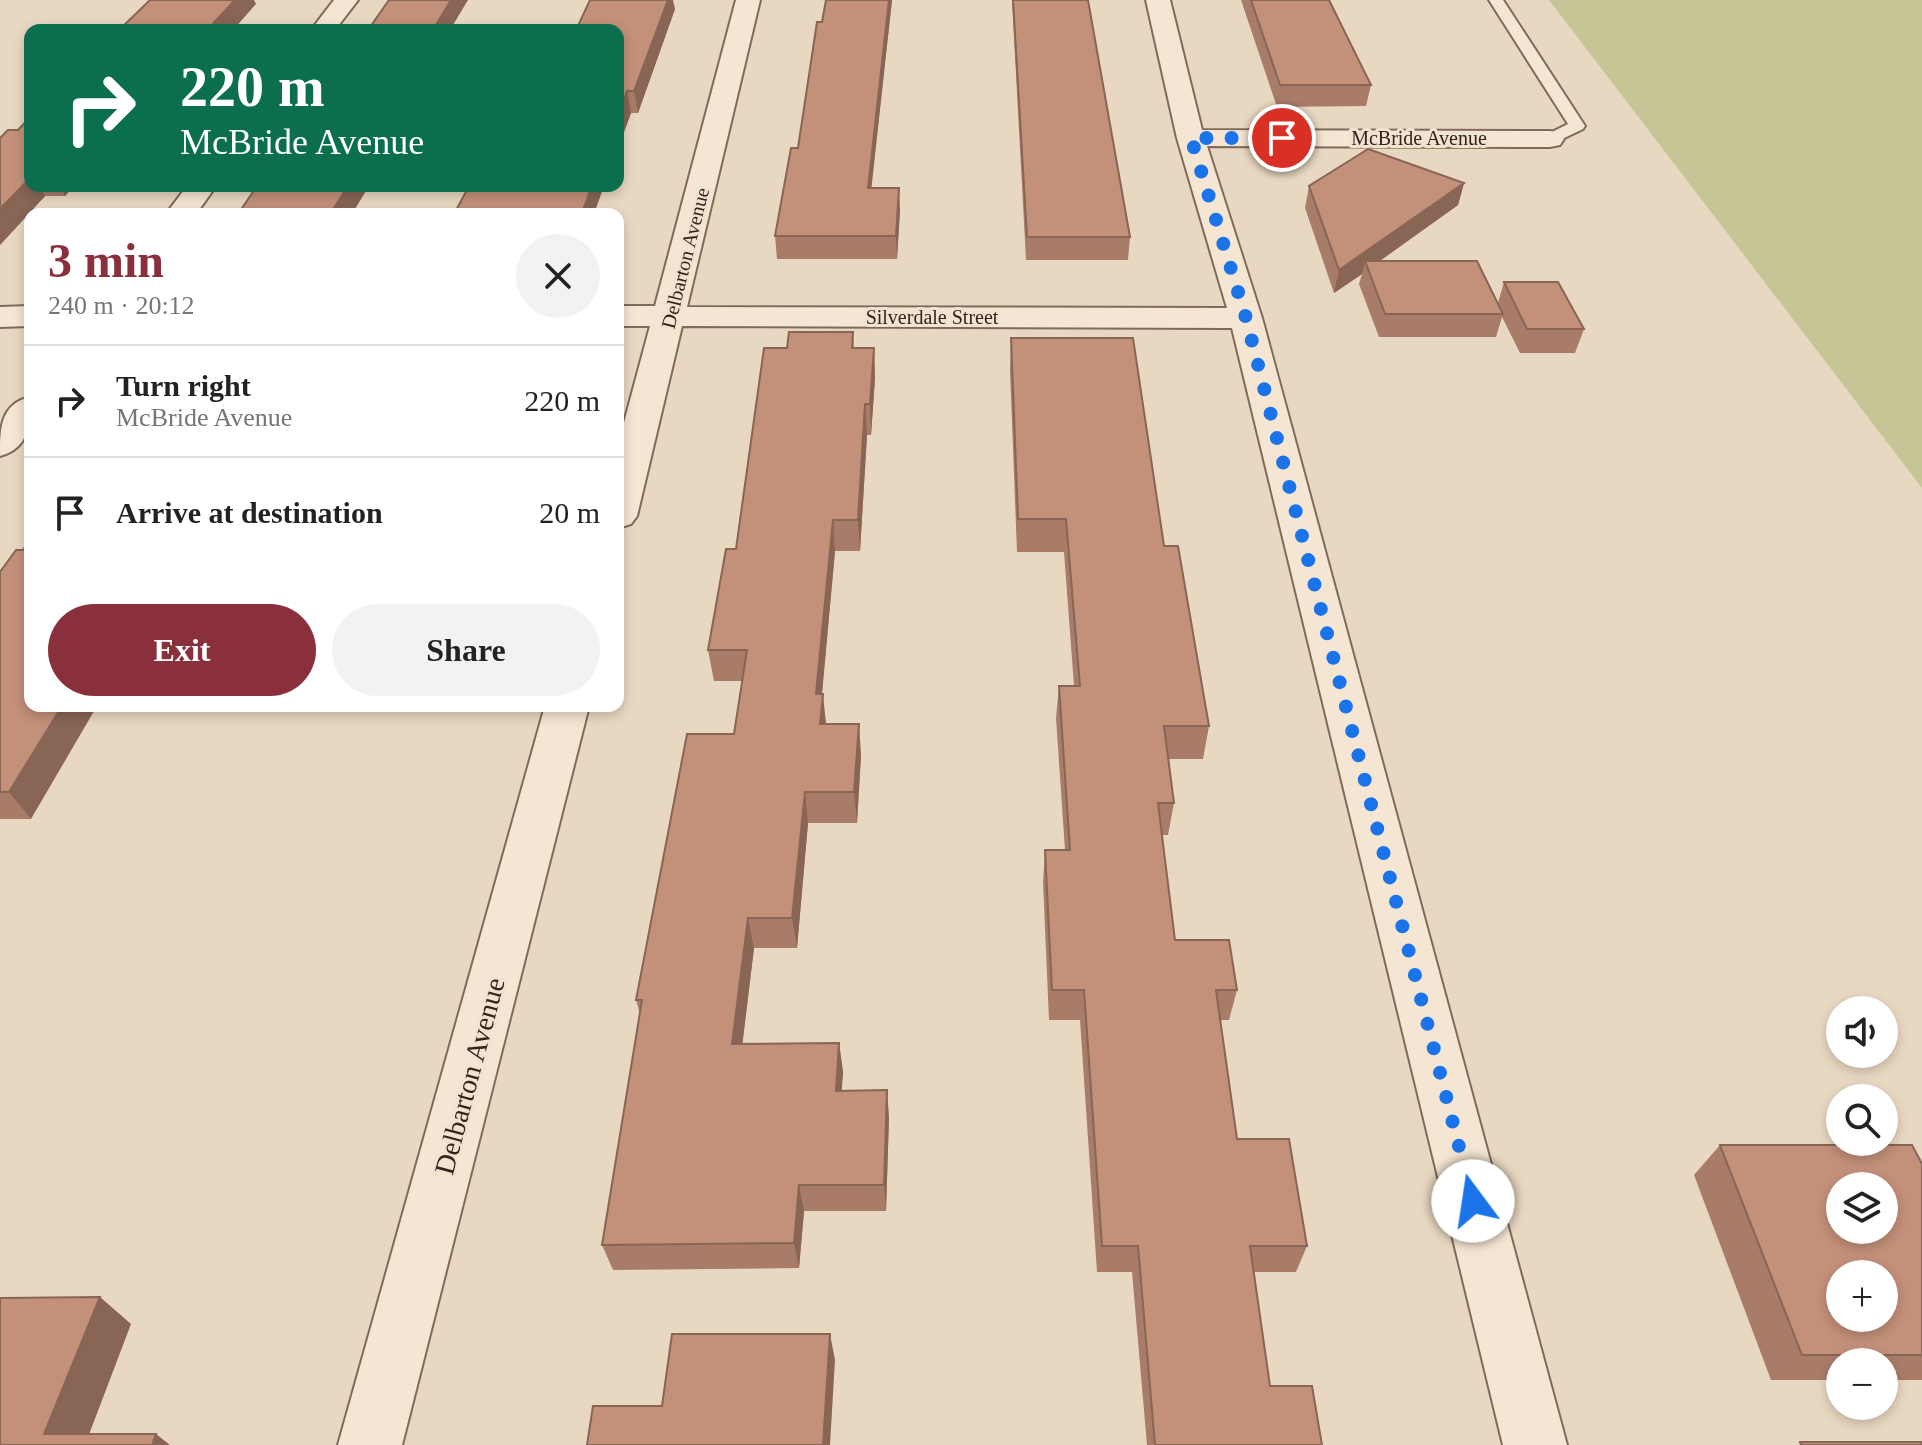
<!DOCTYPE html>
<meta charset="utf-8">
<style>
:root{--surface:#fff;--page:#f2f2f2;--text:#222;--muted:#767676;--line:#e0e0e0;--accent:#89303c}
body{margin:0;font-family:Georgia,serif;background:var(--page);color:var(--text);height:100vh;display:flex;flex-direction:column;font-size:30px;white-space:nowrap}
*{box-sizing:border-box;margin:0}
p{font-size:26px;color:var(--muted)}
.icon{flex:none;width:44px;height:44px;fill:none;stroke:currentColor;stroke-width:2;stroke-linecap:round;stroke-linejoin:round}
.map{position:relative;flex:1;overflow:hidden}
.details{position:absolute;left:24px;top:208px;width:600px;height:504px;display:flex;flex-direction:column;background:var(--surface);border-radius:16px;box-shadow:0 4px 12px #0003}
.details>*{flex:none}
.banner{position:absolute;left:24px;top:24px;width:600px;height:168px;border-radius:16px;box-shadow:0 4px 12px #0003;background:#0b6e4f;color:#fff;overflow:hidden}
.buttons{position:absolute;left:1826px;top:996px;display:grid;gap:16px}
.buttons a{display:grid;place-items:center;width:72px;height:72px;border-radius:50%;background:var(--surface);box-shadow:0 4px 12px #0003;font-size:40px}
.pin{position:absolute;display:grid;place-items:center;width:68px;height:68px;color:#fff;margin:-34px;border:4px solid #fff;border-radius:50%;box-shadow:0 2px 8px #0007}
.me{position:absolute;width:88px;margin:-44px;rotate:346deg;stroke-linejoin:round;filter:drop-shadow(0 0 6px #0008)}
.turn{display:flex;align-items:center;gap:28px;height:168px;padding:0 24px;font-size:36px}
.turn .icon{width:104px;height:104px;stroke-width:2.5}
.turn b{display:block;font-size:56px;line-height:68px}
.round{display:grid;place-items:center;flex:none;width:84px;height:84px;border-radius:42px;background:var(--page)}
.overview{display:flex;align-items:center;justify-content:space-between;height:136px;padding:0 24px}
h1{font-size:48px;font-weight:800;line-height:60px;color:var(--accent)}
.action{display:flex;gap:16px;margin-top:auto;padding:16px 24px}
.action a{flex:1;height:92px;border-radius:48px;background:var(--accent);color:#fff;font-size:32px;font-weight:800;line-height:92px;text-align:center}
.action a+a{background:var(--page);color:var(--text)}
ul{padding:0;list-style:none}
li{display:flex;align-items:center;gap:24px;height:112px;padding:0 24px;border-top:2px solid var(--line)}
li div{flex:1}
li b{display:block;font-size:30px}
li em{font-style:normal}
.map>svg:first-child{display:block}
.green{fill:#c5c596}
.lines{fill:none;stroke-linecap:round;stroke-linejoin:round}
.lane-casing{stroke:#806a5a;stroke-width:4}
.street-casing{stroke:#806a5a;stroke-width:4}
.lane{fill:#f5e6d3;fill-rule:evenodd}
.street{fill:#f5e6d3;fill-rule:evenodd}
.wall{fill:#a87c69}
.shaded-wall{fill:#886555}
.building{fill:#c3907a;stroke:#886555;stroke-width:2;fill-rule:evenodd}
.route{stroke:#1a73e8;stroke-width:14;stroke-dasharray:0 25.2}
.labels{text-anchor:middle;stroke-width:6;stroke-linejoin:round;paint-order:stroke}
.far-street-label{font-size:20px;fill:#31241d;stroke:#f1e3d0}
.near-street-label{font-size:28px;fill:#31241d;stroke:#f1e3d0}
</style>
<div class="map">
<svg width="1922" height="1445" viewBox="0 0 1922 1445">
<rect width="100%" height="100%" fill="#e9d8c1"/>
<!-- green -->
<path class="green" d="M 1549,0 L 1922,0 L 1922,488 Z"/>
<g class="lines">
<!-- lane casing -->
<g class="lane-casing">
<path id="lane" d="M 1489,0 L 1503,0 L 1585,126 L 1583,129 L 1556,142 L 1544,142 L 1544,136 L 1568,124 Z"/>
</g>
<!-- street casing -->
<g class="street-casing">
<path id="street" d="M 334,0 L 358,0 L 335,30 L 311,30 Z
M 736,0 L 760,0 L 687,307 L 1227,308 L 1177,138 L 1146,0 L 1170,0 L 1202,130 L 1550,131 L 1560,133 L 1564,139 L 1560,145 L 1550,147 L 1207,146 L 1262,318 L 1567,1445 L 1503,1445 L 1232,328 L 682,326 L 637,516 L 631,524 L 618,528 L 618,445 L 650,326 L 618,326 L 618,306 L 655,306 Z
M 187,186 L 216,186 L 196,214 L 166,214 Z
M 30,306 L 30,326 L 0,327 L 0,307 Z
M 30,397 C 30,423 30,448 0,456 C 0,429 0,404 30,397 Z
M 545,706 L 589,706 L 402,1445 L 338,1445 Z"/>
</g>
<!-- lane -->
<use href="#lane" class="lane"/>
<!-- street -->
<use href="#street" class="street"/>
</g>
<!-- wall -->
<path class="wall" d="M 826,0 L 892,0 L 871,188 L 900,210 L 897,259 L 777,259 L 775,236 L 798,148 Z
M 1012,0 L 1088,0 L 1130,237 L 1128,260 L 1026,260 Z
M 1241,0 L 1329,0 L 1371,85 L 1366,106 L 1277,107 Z
M 675,9 L 638,113 L 631,113 L 618,148 L 618,30 Z
M 18,130 L 30,186 L 74,186 L 65,196 L 45,196 L 0,245 L 0,138 Z
M 1464,183 L 1458,205 L 1380,261 L 1498,303 L 1504,282 L 1584,329 L 1575,353 L 1520,353 L 1502,317 L 1496,337 L 1379,337 L 1359,284 L 1362,274 L 1334,293 L 1305,208 L 1309,186 Z
M 853,332 L 854,348 L 874,348 L 875,378 L 871,435 L 867,435 L 860,551 L 835,551 L 822,694 L 826,724 L 861,755 L 857,823 L 808,823 L 797,948 L 754,948 L 742,1044 L 839,1043 L 843,1072 L 841,1091 L 889,1117 L 886,1211 L 804,1211 L 799,1268 L 613,1270 L 602,1245 L 640,1014 L 636,1000 L 734,734 L 742,681 L 714,681 L 708,650 L 736,549 L 787,348 Z
M 1011,338 L 1164,546 L 1209,726 L 1203,759 L 1168,759 L 1174,803 L 1168,835 L 1162,835 L 1175,940 L 1237,990 L 1229,1020 L 1220,1020 L 1237,1139 L 1307,1246 L 1296,1272 L 1254,1272 L 1270,1386 L 1322,1445 L 1147,1445 L 1132,1272 L 1097,1272 L 1080,1020 L 1049,1020 L 1043,882 L 1045,850 L 1065,850 L 1056,718 L 1059,686 L 1074,686 L 1064,552 L 1017,552 L 1010,370 Z
M 0,572 L 31,819 L 0,819 Z
M 1720,1145 L 1922,1164 L 1922,1380 L 1884,1380 L 1884,1362 L 1840,1362 L 1840,1380 L 1771,1380 L 1694,1175 Z"/>
<!-- shaded-wall -->
<path class="shaded-wall" d="M 235,0 L 254,0 L 256,4 L 233,30 L 207,30 Z
M 451,0 L 468,0 L 450,30 L 433,30 Z
M 668,0 L 673,0 L 675,9 L 638,113 L 634,91 Z
M 889,0 L 892,0 L 869,210 L 868,188 Z
M 627,91 L 631,113 L 618,148 L 618,116 Z
M 30,178 L 30,186 L 40,186 L 45,196 L 0,245 L 0,209 Z
M 1464,183 L 1458,205 L 1368,269 L 1365,261 L 1362,274 L 1334,293 L 1339,270 Z
M 60,186 L 74,186 L 65,196 Z
M 348,186 L 369,186 L 352,214 L 330,214 Z
M 592,186 L 604,186 L 594,214 L 573,214 Z
M 899,188 L 900,210 L 897,259 L 896,236 Z
M 874,348 L 875,378 L 871,435 L 870,404 Z
M 865,404 L 867,435 L 860,551 L 858,520 Z
M 833,520 L 835,551 L 819,725 L 816,694 Z
M 823,694 L 826,725 L 820,724 Z
M 62,706 L 97,706 L 31,819 L 9,792 Z
M 859,724 L 861,755 L 857,823 L 854,792 Z
M 805,792 L 808,823 L 797,948 L 792,918 Z
M 748,918 L 754,948 L 739,1073 L 732,1044 Z
M 839,1043 L 843,1072 L 840,1119 L 836,1091 Z
M 887,1090 L 889,1117 L 886,1211 L 884,1185 Z
M 799,1185 L 804,1211 L 799,1268 L 794,1243 Z
M 100,1297 L 131,1324 L 85,1445 L 44,1434 Z
M 830,1334 L 835,1360 L 830,1445 L 823,1445 Z
M 156,1434 L 170,1445 L 152,1445 Z"/>
<!-- building -->
<path class="building" d="M 150,0 L 235,0 L 207,30 L 119,30 Z
M 389,0 L 451,0 L 433,30 L 368,30 Z
M 590,0 L 668,0 L 634,91 L 627,91 L 618,116 L 618,30 L 576,30 Z
M 826,0 L 889,0 L 868,188 L 899,188 L 896,236 L 775,236 L 791,148 L 798,148 L 817,22 L 822,22 Z
M 1013,0 L 1088,0 L 1130,237 L 1027,237 Z
M 1251,0 L 1329,0 L 1371,85 L 1280,85 Z
M 30,117 L 30,178 L 0,209 L 0,138 L 8,130 L 18,130 Z
M 1368,149 L 1464,183 L 1339,270 L 1309,186 Z
M 257,186 L 348,186 L 330,214 L 238,214 Z
M 469,186 L 592,186 L 583,210 L 573,214 L 454,214 Z
M 1365,261 L 1477,261 L 1503,314 L 1385,314 Z
M 1504,282 L 1558,282 L 1584,329 L 1527,329 Z
M 789,332 L 853,332 L 852,348 L 874,348 L 870,404 L 865,404 L 858,520 L 833,520 L 816,694 L 823,694 L 820,724 L 859,724 L 854,792 L 805,792 L 792,918 L 748,918 L 732,1044 L 839,1043 L 836,1091 L 887,1090 L 884,1185 L 799,1185 L 794,1243 L 602,1245 L 642,1000 L 636,1000 L 687,734 L 734,734 L 747,650 L 708,650 L 726,549 L 736,549 L 764,348 L 787,348 Z
M 1011,338 L 1133,338 L 1164,546 L 1178,546 L 1209,726 L 1164,726 L 1174,803 L 1158,803 L 1175,940 L 1229,940 L 1237,990 L 1216,990 L 1237,1139 L 1289,1139 L 1307,1246 L 1250,1246 L 1270,1386 L 1312,1386 L 1322,1445 L 1155,1445 L 1138,1246 L 1102,1246 L 1084,990 L 1052,990 L 1045,850 L 1070,850 L 1059,686 L 1080,686 L 1066,519 L 1018,519 Z
M 30,540 L 30,706 L 62,706 L 9,792 L 0,792 L 0,572 L 16,550 L 23,550 Z
M 1720,1145 L 1912,1145 L 1922,1164 L 1922,1355 L 1802,1355 ZM 1840,1186 L 1884,1186 L 1884,1230 L 1840,1230 ZM 1840,1274 L 1884,1274 L 1884,1318 L 1840,1318 Z
M 100,1297 L 44,1434 L 156,1434 L 152,1445 L 0,1445 L 0,1298 Z
M 672,1334 L 830,1334 L 823,1445 L 587,1445 L 593,1406 L 662,1406 Z
M 1800,1442 L 1922,1442 L 1922,1445 L 1801,1445 Z"/>
<g class="lines">
<!-- route -->
<path class="route" d="M 1282,138 L 1191,138 L 1246,318 L 1473,1201"/>
</g>
<g class="labels">
<!-- far-street labels -->
<g class="far-street-label">
<text x="1419" y="145">McBride Avenue</text>
<text transform="translate(685 258) rotate(-76)" y="7">Delbarton Avenue</text>
<text x="932" y="324">Silverdale Street</text>
</g>
<!-- near-street labels -->
<g class="near-street-label">
<text transform="translate(469 1076) rotate(-75)" y="10">Delbarton Avenue</text>
</g>
</g>
</svg>
<div class="buttons">
<a><svg class="icon" aria-label="sound" viewBox="0 0 24 24"><path d="M4 9h4l5-4v14l-5-4H4zM17 9q2 3 0 6"/></svg></a>
<a><svg class="icon" aria-label="search" viewBox="0 0 24 24"><circle cx="10" cy="10" r="6"/><path d="M15 15l6 6"/></svg></a>
<a><svg class="icon" aria-label="layers" viewBox="0 0 24 24"><path d="M12 4l9 5-9 5-9-5zM3 14l9 5 9-5"/></svg></a>
<a>+</a>
<a>−</a>
</div>
<div class="pin" style="left:1282px;top:138px;background:#d93025"><svg class="icon" aria-label="arrive" viewBox="0 0 24 24"><path d="M6 21V4h12l-3 4 3 4H6"/></svg></div>
<svg class="me" style="left:1473px;top:1201px" viewBox="-20 -20 40 40"><circle r="19" fill="#fff"/><path d="M0-13L10 11 0 6-10 11z" fill="#1a73e8"/></svg>
<div class="banner">
<div class="turn"><svg class="icon" aria-label="right" viewBox="0 0 24 24"><path d="M7 20v-9h11M14 6l5 5-5 5"/></svg><div><b>220 m</b>McBride Avenue</div></div>
</div>
<section class="details">
<div class="overview"><div><h1>3 min</h1><p>240 m · 20:12</p></div><a class="round"><svg class="icon" aria-label="close" viewBox="0 0 24 24"><path d="M6 6l12 12M18 6L6 18"/></svg></a></div>
<ul>
<li><svg class="icon" aria-label="right" viewBox="0 0 24 24"><path d="M7 20v-9h11M14 6l5 5-5 5"/></svg><div><b>Turn right</b><p>McBride Avenue</p></div><em>220 m</em></li>
<li><svg class="icon" aria-label="arrive" viewBox="0 0 24 24"><path d="M6 21V4h12l-3 4 3 4H6"/></svg><div><b>Arrive at destination</b></div><em>20 m</em></li>
</ul>
<div class="action"><a>Exit</a><a>Share</a></div>
</section>
</div>
